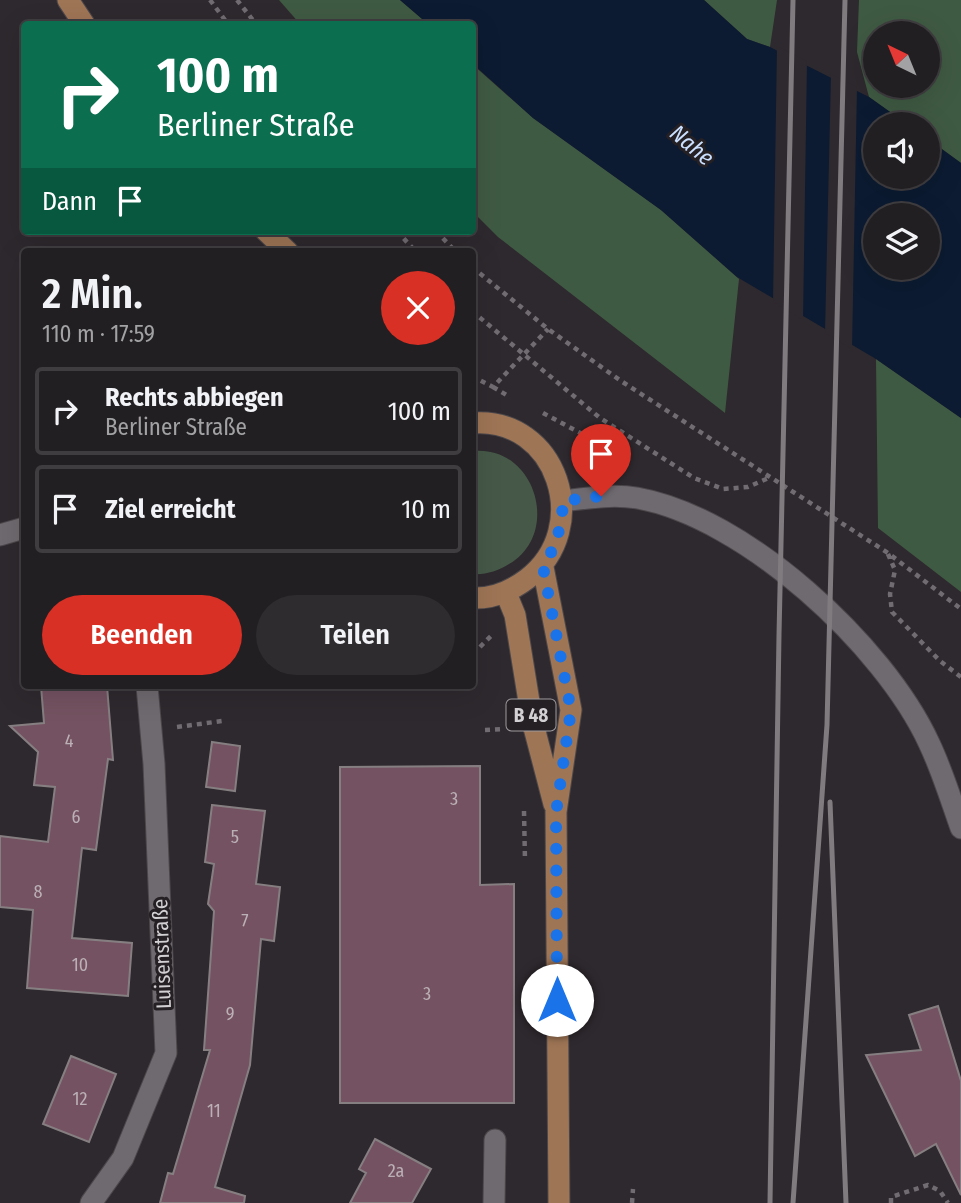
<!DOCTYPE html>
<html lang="de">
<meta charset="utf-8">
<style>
:root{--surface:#221f22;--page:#2e2c2f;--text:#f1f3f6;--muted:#a2a2a5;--line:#3f3d40;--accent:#d93025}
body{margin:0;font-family:"Fira Sans Condensed",sans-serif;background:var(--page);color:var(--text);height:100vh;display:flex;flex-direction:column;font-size:26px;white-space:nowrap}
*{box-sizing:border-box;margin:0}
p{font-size:23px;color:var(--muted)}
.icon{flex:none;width:38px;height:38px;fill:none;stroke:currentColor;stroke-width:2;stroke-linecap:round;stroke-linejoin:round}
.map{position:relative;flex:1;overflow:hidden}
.panel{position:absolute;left:21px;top:248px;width:455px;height:441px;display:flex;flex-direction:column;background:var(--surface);border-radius:7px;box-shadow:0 7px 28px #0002,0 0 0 2px var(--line)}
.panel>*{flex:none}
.top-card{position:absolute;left:21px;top:21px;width:455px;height:214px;border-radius:7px;box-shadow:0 7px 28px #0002,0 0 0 2px var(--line);background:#0b6e4f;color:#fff;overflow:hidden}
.needle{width:46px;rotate:317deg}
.buttons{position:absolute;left:863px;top:21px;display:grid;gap:14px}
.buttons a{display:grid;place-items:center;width:77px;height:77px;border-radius:50%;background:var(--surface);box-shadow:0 7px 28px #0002,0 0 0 2px var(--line);font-size:35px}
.pin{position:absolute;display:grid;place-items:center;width:60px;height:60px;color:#fff;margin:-72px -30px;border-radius:50% 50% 50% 0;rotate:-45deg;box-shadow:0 0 7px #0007}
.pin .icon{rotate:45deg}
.me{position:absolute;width:77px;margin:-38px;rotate:0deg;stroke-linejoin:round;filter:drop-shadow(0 0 5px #0008)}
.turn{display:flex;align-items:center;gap:24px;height:147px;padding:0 21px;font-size:32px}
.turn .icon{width:91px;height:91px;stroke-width:2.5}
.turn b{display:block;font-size:49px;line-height:60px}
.then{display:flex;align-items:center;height:66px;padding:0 21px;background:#0003;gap:14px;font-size:26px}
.round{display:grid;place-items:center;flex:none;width:74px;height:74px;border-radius:37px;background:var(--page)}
.headline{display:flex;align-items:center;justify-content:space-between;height:119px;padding:0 21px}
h1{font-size:42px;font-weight:600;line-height:52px}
.cta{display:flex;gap:14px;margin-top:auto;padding:14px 21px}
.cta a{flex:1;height:80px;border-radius:42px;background:var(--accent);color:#fff;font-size:28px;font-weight:600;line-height:80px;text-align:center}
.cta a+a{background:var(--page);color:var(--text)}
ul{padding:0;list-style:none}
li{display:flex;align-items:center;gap:21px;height:88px;margin:0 14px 10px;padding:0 7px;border:4px solid var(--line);border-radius:7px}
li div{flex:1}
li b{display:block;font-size:26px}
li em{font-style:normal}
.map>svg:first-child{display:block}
.green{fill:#465948}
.forest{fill:#3f5a43;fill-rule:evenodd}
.water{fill:#0c1b32;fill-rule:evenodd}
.pier{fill:#2e292e}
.building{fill:#745261;stroke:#867f82;stroke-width:2}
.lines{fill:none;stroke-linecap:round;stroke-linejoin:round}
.street-casing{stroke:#4b474b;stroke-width:23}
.primary-casing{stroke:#4b474b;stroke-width:23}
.path{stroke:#716c71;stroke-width:4.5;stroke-dasharray:5 5;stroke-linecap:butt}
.street{stroke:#6f6a6f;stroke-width:21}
.primary{stroke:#9e7555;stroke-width:21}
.rail{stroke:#7f7b7f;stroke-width:5}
.route{stroke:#1a73e8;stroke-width:12;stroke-dasharray:0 21.6}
.labels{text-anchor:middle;stroke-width:6;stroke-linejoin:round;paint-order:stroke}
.number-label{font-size:18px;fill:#bbb0b6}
.shield{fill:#242024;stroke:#9e9b9e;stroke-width:2}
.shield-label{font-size:19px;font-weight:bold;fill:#d3d0d3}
.street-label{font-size:21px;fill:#d3d0d3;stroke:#242024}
.water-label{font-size:23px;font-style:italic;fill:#cbdffe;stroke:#242024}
</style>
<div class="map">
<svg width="961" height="1203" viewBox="0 0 961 1203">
<rect width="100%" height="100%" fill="#2e292e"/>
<!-- green -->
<path class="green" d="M 473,451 C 535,445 562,533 509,564 C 498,571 485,575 473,574 Z"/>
<!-- forest -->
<path class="forest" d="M 279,0 L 400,0 L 428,24 L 300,24 Z
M 704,0 L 777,0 L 770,47 L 747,39 Z
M 859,0 L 961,0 L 961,163 L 928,139 L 928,124 L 907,124 L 869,97 L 857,52 ZM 875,33 L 928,33 L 928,86 L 875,86 Z
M 472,64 L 533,118 L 661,210 L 739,279 L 725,413 L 498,237 L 473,212 Z
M 876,359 L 961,418 L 961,592 L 878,528 Z"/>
<!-- water -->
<path class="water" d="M 400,0 L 704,0 L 747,39 L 770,47 L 869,97 L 907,124 L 875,124 L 875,177 L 928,177 L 928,139 L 961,163 L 961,418 L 876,359 L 737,277 L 661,210 L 533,118 L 473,64 L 472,24 L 428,24 ZM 875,215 L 928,215 L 928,268 L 875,268 Z"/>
<!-- pier -->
<path class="pier" d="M 777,46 L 807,61 L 803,320 L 773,302 Z
M 831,74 L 857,87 L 852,349 L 825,333 Z"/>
<!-- building -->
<path class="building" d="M 41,686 L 107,686 L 113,760 L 108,759 L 96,850 L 82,848 L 72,938 L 132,943 L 128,996 L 27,988 L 33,910 L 0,907 L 0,836 L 48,842 L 55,787 L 34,785 L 38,752 L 10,726 L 44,723 Z
M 212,742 L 240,746 L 235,791 L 206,787 Z
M 480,766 L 480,885 L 514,884 L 514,1103 L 340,1103 L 340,767 Z
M 212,805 L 265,811 L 256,884 L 280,887 L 274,941 L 261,939 L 250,1065 L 215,1187 L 245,1196 L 244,1203 L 160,1203 L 168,1173 L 173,1174 L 210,1050 L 204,1050 L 214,911 L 208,904 L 214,864 L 205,862 Z
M 938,1006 L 961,1081 L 961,1195 L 936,1144 L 915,1156 L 866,1055 L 921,1050 L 909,1015 Z
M 71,1056 L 116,1074 L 89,1142 L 43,1124 Z
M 375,1139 L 431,1169 L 412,1203 L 350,1203 L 366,1173 L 359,1169 Z"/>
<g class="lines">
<!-- street casing -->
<g class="street-casing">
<path id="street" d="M 563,501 C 587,498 613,494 637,498 C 745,517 884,645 929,743 C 942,770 951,800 961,828
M 0,535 L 24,528
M 91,1203 L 123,1158 L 166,1053 L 154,764 L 147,686
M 494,1203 L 495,1140"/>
</g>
<!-- primary casing -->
<g class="primary-casing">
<path id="primary" d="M 68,0 L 84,24
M 266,231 L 288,252
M 472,423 C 557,416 594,528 527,579 C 511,591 493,599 472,598
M 543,567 L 571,710 L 556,812 L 559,1203
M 506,593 L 515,615 L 532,720 L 554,804"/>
</g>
<!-- path -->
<path class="path" d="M 210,0 L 228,24
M 237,0 L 256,24
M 397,231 L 416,252
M 436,231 L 456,252
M 472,267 L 548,329 L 621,381 L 888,553 L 961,609
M 472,311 L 600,418 L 694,478 L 723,489 L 748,487 L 771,477
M 472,376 L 493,387 L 548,329
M 493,387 L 510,397
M 543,413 L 599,443 L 600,469
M 888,554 L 895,570 L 890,594 L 892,612 L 940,661 L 961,677
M 480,647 L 491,636
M 177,727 L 222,721
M 485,730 L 505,729
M 524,811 L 525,861
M 632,1203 L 633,1189
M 891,1203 L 891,1197 L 928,1185 L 940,1191 L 948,1203"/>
<!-- street -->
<use href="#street" class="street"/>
<!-- primary -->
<use href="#primary" class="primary"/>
<!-- rail -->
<path class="rail" d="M 830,802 L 846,1203
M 770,1203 L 779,635 L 793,0
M 793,1203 L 827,725 L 845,0"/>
</g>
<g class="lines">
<!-- route -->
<path class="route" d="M 557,1000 L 556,813 L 571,710 L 543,567 C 556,546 562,527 563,501 L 601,496"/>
</g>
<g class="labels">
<!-- number labels -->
<g class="number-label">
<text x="69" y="747">4</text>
<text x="454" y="805">3</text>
<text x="76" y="823">6</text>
<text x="235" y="843">5</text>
<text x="38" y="898">8</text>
<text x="245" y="927">7</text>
<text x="80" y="971">10</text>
<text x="427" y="1000">3</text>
<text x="230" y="1020">9</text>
<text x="80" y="1105">12</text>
<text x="214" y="1117">11</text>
<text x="396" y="1177">2a</text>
</g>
<!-- shield labels -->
<rect class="shield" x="506.5" y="699.5" width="49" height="31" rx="5"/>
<g class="shield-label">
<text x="531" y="722">B 48</text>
</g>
<!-- street labels -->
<g class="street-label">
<text transform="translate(162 954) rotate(-92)" y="7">Luisenstraße</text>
</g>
<!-- water labels -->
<g class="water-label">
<text transform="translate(692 145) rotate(40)" y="8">Nahe</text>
</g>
</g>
</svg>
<div class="buttons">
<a><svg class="needle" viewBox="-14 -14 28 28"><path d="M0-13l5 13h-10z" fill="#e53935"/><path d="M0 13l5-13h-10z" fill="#a2a2a5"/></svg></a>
<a><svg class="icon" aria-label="sound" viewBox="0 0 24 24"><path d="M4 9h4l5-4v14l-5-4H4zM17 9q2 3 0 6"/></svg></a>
<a><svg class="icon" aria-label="layers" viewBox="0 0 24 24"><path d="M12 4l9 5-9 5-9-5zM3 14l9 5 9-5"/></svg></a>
</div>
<div class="pin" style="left:601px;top:496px;background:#d93025"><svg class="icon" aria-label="arrive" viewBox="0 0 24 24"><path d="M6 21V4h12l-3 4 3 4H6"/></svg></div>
<svg class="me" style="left:557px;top:1000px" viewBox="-20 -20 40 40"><circle r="19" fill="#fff"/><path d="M0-13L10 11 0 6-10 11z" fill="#1a73e8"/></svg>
<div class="top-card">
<div class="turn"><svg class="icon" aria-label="right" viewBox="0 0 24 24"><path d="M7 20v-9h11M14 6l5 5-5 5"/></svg><div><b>100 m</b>Berliner Straße</div></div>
<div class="then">Dann<svg class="icon" aria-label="arrive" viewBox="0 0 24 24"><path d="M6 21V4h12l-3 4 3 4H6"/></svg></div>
</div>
<section class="panel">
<div class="headline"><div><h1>2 Min.</h1><p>110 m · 17:59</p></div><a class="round" style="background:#d93025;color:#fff"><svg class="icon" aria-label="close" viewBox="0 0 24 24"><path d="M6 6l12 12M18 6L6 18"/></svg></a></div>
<ul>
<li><svg class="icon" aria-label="right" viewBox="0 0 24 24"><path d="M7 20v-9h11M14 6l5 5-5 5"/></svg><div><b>Rechts abbiegen</b><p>Berliner Straße</p></div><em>100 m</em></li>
<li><svg class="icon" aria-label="arrive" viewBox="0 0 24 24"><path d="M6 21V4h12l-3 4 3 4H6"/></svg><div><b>Ziel erreicht</b></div><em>10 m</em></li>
</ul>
<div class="cta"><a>Beenden</a><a>Teilen</a></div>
</section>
</div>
